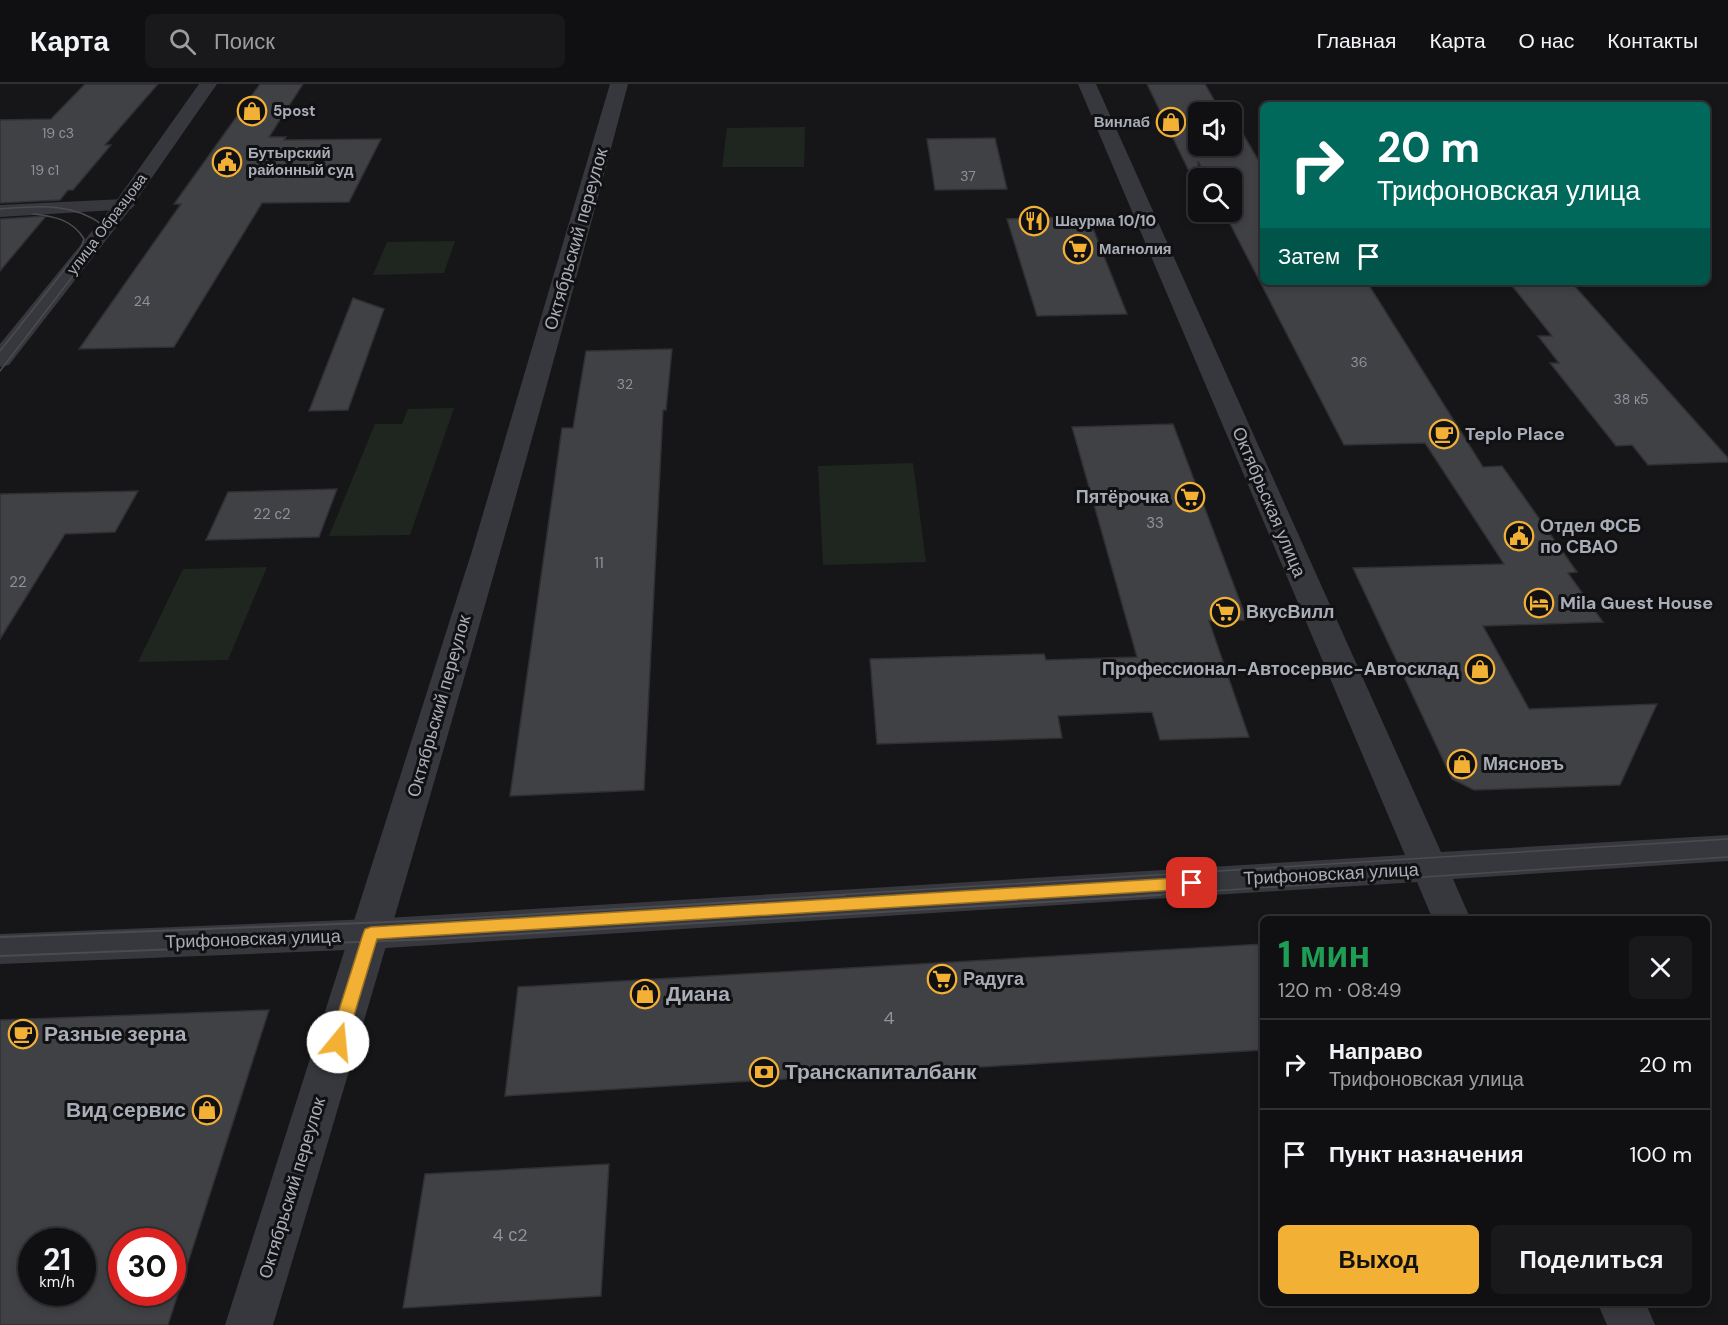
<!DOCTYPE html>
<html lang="ru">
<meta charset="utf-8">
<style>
:root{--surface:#101012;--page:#19191b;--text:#f1f3f6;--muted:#9c9d9f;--line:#303032;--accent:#f2b134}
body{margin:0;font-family:"DM Sans",sans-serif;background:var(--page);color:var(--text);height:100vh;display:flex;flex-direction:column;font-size:22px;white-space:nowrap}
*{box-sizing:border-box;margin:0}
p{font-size:20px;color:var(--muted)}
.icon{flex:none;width:33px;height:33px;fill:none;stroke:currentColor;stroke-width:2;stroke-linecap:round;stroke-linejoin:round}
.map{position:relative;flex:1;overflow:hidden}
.side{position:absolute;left:1260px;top:832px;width:450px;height:390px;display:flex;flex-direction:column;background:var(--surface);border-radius:9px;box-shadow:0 3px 9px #0003,0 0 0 2px var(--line)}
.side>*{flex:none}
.banner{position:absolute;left:1260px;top:18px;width:450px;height:183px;border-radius:9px;box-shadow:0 3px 9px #0003,0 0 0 2px var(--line);background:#00695c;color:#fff;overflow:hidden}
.buttons{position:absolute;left:1188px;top:18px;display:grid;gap:12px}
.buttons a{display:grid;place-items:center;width:54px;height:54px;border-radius:9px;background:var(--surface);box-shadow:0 3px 9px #0003,0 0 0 2px var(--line);font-size:30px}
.speed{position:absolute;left:18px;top:1144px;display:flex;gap:12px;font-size:30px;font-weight:700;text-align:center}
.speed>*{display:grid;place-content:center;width:78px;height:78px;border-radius:50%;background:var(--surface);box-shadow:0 3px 9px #0003,0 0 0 2px var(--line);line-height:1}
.speed small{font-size:15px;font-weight:400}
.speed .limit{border:9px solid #d22;background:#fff;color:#111}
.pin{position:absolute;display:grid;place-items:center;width:51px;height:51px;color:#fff;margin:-26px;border-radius:12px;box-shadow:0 3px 9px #0006}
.me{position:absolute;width:66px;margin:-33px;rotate:17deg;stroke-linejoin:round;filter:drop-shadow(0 0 4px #0008)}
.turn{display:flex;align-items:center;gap:21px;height:126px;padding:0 18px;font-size:27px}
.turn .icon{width:78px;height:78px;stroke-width:2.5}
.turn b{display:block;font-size:42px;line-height:51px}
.then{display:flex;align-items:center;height:57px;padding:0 18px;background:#0003;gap:12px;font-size:22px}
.round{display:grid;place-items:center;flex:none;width:63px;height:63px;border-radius:9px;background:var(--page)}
.summary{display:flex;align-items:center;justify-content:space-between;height:102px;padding:0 18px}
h1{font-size:36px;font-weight:800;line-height:45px;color:#1e9e55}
.action{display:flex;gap:12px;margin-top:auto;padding:12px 18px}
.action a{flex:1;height:69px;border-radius:9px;background:var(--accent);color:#111;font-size:24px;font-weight:800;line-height:69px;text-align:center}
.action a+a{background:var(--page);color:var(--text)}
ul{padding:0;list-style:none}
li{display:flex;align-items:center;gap:18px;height:90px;padding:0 18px;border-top:2px solid var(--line)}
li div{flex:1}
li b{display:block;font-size:22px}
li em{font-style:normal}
header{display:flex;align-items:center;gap:36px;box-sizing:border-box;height:84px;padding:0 30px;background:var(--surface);border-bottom:2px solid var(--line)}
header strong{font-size:28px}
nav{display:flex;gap:33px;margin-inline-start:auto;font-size:21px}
.search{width:420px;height:54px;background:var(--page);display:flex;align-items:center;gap:15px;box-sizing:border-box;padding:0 21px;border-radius:9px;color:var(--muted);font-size:22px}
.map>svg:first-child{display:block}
.green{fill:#1e261f}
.building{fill:#404145;stroke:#303034;stroke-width:1.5;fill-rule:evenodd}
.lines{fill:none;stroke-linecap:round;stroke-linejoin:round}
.minor{fill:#37383d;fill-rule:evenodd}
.tertiary{fill:#37383d;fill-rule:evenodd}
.tram-far1{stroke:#4a4c52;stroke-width:1.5}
.tram{stroke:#4a4c52;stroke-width:2}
.route{fill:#f2b134;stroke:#9d7322;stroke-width:1.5}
.labels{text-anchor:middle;stroke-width:6;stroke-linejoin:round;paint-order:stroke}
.far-number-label{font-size:14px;fill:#8e929b}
.far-poi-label{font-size:15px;font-weight:bold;fill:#a8adb8;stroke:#111113;text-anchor:start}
.far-street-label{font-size:15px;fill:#a8adb8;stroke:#111113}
.number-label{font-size:15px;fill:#8e929b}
.street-label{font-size:18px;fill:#a8adb8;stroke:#111113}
.poi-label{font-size:18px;font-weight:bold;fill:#a8adb8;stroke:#111113;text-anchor:start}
.near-number-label{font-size:18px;fill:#8e929b}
.near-poi-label{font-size:21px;font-weight:bold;fill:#a8adb8;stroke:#111113;text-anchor:start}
</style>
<header>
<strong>Карта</strong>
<div class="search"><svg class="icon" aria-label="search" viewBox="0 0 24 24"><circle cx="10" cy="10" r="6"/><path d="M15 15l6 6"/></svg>Поиск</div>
<nav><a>Главная</a><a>Карта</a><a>О нас</a><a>Контакты</a></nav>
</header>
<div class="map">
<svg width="1728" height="1241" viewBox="0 0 1728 1241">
<rect width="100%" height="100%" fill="#161618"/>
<!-- green -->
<path class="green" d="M 805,43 L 804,83 L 722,83 L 727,44 Z
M 455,157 L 444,189 L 373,191 L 387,158 Z
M 454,324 L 410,451 L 329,452 L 375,340 L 402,340 L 408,325 Z
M 913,379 L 926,478 L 823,481 L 818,382 Z
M 267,483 L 228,576 L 138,578 L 183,485 Z"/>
<!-- building -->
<path class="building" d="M 85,0 L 158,0 L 105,61 L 111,61 L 73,106 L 68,106 L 60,116 L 0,119 L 0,36 L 51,35 Z
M 260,0 L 303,0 L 269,53 L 286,53 L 284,56 L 381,55 L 349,118 L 262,119 L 174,263 L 79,265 L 181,120 L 174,120 Z
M 1147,0 L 1205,0 L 1221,28 L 1198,28 L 1198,62 L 1232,62 L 1232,48 L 1233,50 L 1243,50 L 1263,84 L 1263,198 L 1367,198 L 1483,383 L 1502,382 L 1577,488 L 1568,489 L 1603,538 L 1483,542 L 1529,625 L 1657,620 L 1620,701 L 1474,706 L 1452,695 L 1353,484 L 1504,480 L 1425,359 L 1344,361 L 1224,128 L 1232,128 L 1232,94 L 1207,94 L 1198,77 L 1198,106 Z
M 995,54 L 1007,105 L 935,106 L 927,55 Z
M 46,132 L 0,187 L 0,135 Z
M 1088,132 L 1127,230 L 1037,232 L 1007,135 Z
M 1509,198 L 1571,198 L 1728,374 L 1728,378 L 1648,381 L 1632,361 L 1616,362 L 1550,279 L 1559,279 L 1538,252 L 1552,252 Z
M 353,214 L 384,225 L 348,326 L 309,327 Z
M 672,265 L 666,326 L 663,326 L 644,706 L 510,712 L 562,344 L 573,344 L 586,267 Z
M 1173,340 L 1247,536 L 1209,537 L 1249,653 L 1160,656 L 1152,628 L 1058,632 L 1062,654 L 877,660 L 870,575 L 1044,570 L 1046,576 L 1137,573 L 1072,343 Z
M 337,405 L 319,453 L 206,456 L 228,408 Z
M 138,407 L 115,448 L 65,450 L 0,555 L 0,410 Z
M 1263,860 L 1263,966 L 505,1012 L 518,903 Z
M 269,926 L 168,1241 L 0,1241 L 0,936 ZM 32,1158 L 82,1158 L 82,1209 L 32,1209 ZM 122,1158 L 172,1158 L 172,1209 L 122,1209 Z
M 609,1080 L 601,1212 L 403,1224 L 425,1090 Z"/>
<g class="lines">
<!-- minor -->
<path class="minor" d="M 610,0 L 628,0 C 519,416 397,829 273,1241 L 225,1241 L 472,467 Z
M 124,115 L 131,117 L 135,121 L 131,125 L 0,133 L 0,121 Z"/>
<!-- tertiary -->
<path class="tertiary" d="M 199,0 L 217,0 L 128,128 L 9,281 L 0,283 L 0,260 L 114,120 Z
M 1078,0 L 1096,0 L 1441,768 L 1728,751 L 1728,777 L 1453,795 L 1471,836 L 1433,836 L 1417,798 L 371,865 L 0,880 L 0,850 L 371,835 L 1405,771 Z
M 1598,1220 L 1646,1220 L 1655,1241 L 1607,1241 Z"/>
<!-- tram-far1 -->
<path class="tram-far1" d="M 0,125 C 37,122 72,118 103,141 L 103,153 L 0,287
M 0,267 L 80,166 L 84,155 C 73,136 54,132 33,130
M 820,812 L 1728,755
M 1137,812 L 1728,773"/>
<!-- tram -->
<path class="tram" d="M 0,853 L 440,836 L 844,811
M 0,872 L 436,855 L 1161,811"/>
</g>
<!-- route -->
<path class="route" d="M 1192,793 L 1197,795 L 1199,799 L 1197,803 L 1192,805 L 377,855 L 346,958 L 344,963 L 338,965 L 332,963 L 329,958 L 363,850 L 365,845 L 371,843 Z"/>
<!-- icons -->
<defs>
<g id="shop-ring" transform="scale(1.5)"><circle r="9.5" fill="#111113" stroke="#f2b134" stroke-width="1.5"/><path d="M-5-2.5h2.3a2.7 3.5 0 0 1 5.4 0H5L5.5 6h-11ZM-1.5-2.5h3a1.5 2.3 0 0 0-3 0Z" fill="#f2b134"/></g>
<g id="civic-ring" transform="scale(1.5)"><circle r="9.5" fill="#111113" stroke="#f2b134" stroke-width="1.5"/><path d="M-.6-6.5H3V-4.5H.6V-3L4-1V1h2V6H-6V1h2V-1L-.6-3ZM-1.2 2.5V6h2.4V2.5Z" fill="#f2b134"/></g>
<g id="restaurant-ring" transform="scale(1.5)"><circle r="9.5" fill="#111113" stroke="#f2b134" stroke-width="1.5"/><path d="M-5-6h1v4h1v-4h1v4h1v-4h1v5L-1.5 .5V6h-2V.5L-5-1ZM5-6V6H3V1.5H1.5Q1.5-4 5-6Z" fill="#f2b134"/></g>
<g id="supermarket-ring" transform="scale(1.5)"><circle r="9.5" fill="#111113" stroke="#f2b134" stroke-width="1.5"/><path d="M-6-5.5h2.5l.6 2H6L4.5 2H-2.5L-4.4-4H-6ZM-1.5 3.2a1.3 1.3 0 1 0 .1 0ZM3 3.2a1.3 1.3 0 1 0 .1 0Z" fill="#f2b134"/></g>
<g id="cafe-ring" transform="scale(1.5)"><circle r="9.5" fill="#111113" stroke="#f2b134" stroke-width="1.5"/><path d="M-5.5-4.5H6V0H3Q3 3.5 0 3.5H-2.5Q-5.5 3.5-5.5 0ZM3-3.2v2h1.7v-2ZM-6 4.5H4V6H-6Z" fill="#f2b134"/></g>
<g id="hotel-ring" transform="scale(1.5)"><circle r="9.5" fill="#111113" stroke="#f2b134" stroke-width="1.5"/><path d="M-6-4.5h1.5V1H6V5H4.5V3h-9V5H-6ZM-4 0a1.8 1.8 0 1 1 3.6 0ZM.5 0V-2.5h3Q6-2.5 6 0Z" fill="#f2b134"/></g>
<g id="bank-ring" transform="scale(1.5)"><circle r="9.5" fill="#111113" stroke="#f2b134" stroke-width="1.5"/><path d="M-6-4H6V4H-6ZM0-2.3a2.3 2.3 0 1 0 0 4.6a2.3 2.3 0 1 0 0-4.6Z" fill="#f2b134"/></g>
</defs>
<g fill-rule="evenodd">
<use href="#shop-ring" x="252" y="27"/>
<use href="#shop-ring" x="1171" y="38"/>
<use href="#civic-ring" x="227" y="78"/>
<use href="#restaurant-ring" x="1034" y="137"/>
<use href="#supermarket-ring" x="1078" y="165"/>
<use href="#cafe-ring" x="1444" y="350"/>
<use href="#supermarket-ring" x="1190" y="413"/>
<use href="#civic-ring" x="1519" y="452"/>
<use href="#hotel-ring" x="1539" y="519"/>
<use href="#supermarket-ring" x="1225" y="528"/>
<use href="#shop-ring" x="1480" y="585"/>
<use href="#shop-ring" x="1462" y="680"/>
<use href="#supermarket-ring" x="942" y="895"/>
<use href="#shop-ring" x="645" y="910"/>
<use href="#cafe-ring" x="23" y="950"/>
<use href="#bank-ring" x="764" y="988"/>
<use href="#shop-ring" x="207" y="1026"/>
</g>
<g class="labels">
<!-- far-number labels -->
<g class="far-number-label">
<text x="58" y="54">19 с3</text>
<text x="45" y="91">19 с1</text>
<text x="968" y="97">37</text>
<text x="142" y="222">24</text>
<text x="1359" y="283">36</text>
<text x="625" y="305">32</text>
<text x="1631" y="320">38 к5</text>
</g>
<!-- far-poi labels -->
<g class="far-poi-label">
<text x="273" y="32">5post</text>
<text x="1150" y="43" text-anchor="end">Винлаб</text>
<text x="248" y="74">Бутырский<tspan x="248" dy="17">районный суд</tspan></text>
<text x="1055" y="142">Шаурма 10/10</text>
<text x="1099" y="170">Магнолия</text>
</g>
<!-- far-street labels -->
<g class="far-street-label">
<text transform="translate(107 140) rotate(-53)" y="5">улица Образцова</text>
</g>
<!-- number labels -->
<g class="number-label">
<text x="272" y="435">22 с2</text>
<text x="1155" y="444">33</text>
<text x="599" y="484">11</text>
<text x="18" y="503">22</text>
</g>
<!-- street labels -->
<g class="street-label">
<text transform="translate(576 155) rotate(-74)" y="6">Октябрьский переулок</text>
<text transform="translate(1269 418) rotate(67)" y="6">Октябрьская улица</text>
<text transform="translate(439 622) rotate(-74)" y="6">Октябрьский переулок</text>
<text transform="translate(1331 790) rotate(-3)" y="6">Трифоновская улица</text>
<text transform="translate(253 855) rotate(-2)" y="6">Трифоновская улица</text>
<text transform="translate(292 1104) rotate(-73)" y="6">Октябрьский переулок</text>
</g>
<!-- poi labels -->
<g class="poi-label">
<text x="1465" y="356">Teplo Place</text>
<text x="1169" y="419" text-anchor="end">Пятёрочка</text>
<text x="1540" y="448">Отдел ФСБ<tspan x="1540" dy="21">по СВАО</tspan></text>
<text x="1560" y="525">Mila Guest House</text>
<text x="1246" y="534">ВкусВилл</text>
<text x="1459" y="591" text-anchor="end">Профессионал-Автосервис-Автосклад</text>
<text x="1483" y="686">Мясновъ</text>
<text x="963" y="901">Радуга</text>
</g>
<!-- near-number labels -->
<g class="near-number-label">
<text x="889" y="940">4</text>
<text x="510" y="1157">4 с2</text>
</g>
<!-- near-poi labels -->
<g class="near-poi-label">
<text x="666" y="917">Диана</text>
<text x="44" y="957">Разные зерна</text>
<text x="785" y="995">Транскапиталбанк</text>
<text x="186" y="1033" text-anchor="end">Вид сервис</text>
</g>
</g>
</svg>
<div class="buttons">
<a><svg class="icon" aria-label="sound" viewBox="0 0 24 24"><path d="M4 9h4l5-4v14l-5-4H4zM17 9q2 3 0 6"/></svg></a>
<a><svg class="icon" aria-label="search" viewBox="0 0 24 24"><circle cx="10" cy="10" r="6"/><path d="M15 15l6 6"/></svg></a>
</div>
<div class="speed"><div>21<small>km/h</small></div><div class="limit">30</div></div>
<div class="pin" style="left:1192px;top:799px;background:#d93025"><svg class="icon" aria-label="arrive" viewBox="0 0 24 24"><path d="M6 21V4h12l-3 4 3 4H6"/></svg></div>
<svg class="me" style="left:338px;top:958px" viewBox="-20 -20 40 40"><circle r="19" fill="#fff"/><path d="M0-13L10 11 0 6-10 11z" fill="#f2b134"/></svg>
<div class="banner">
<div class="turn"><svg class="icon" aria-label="right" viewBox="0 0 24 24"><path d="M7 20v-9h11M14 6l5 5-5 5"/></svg><div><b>20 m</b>Трифоновская улица</div></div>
<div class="then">Затем<svg class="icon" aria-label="arrive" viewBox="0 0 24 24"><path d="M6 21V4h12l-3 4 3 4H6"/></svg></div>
</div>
<section class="side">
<div class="summary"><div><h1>1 мин</h1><p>120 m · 08:49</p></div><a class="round"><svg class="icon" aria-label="close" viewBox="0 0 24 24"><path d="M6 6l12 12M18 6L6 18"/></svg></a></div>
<ul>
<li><svg class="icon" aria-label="right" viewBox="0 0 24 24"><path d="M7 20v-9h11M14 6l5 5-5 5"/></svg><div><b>Направо</b><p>Трифоновская улица</p></div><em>20 m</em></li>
<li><svg class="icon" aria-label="arrive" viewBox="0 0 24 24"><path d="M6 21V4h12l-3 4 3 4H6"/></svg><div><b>Пункт назначения</b></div><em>100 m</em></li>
</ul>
<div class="action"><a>Выход</a><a>Поделиться</a></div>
</section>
</div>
